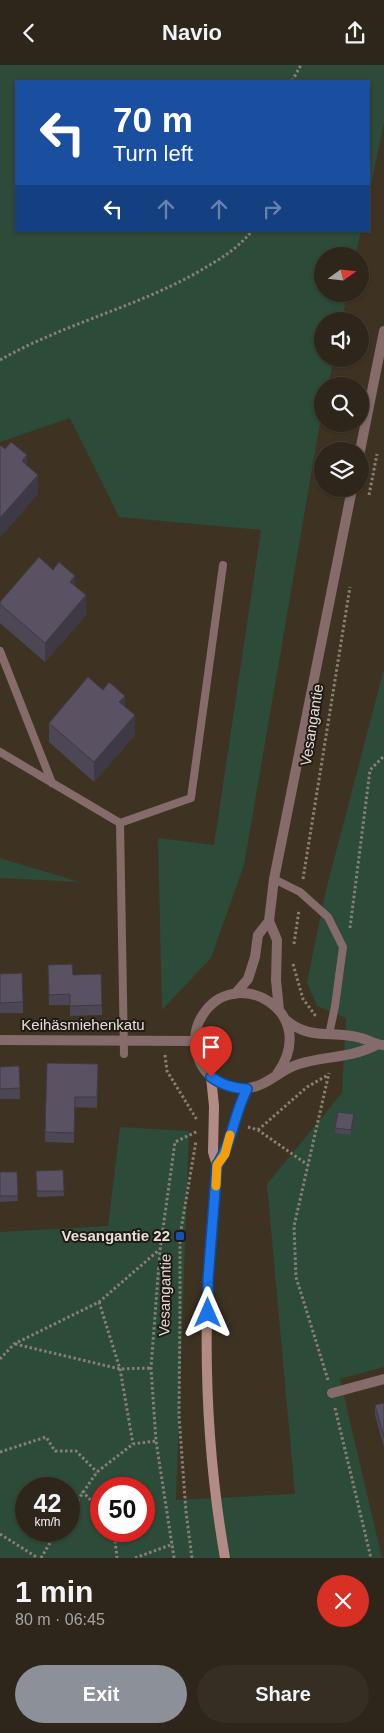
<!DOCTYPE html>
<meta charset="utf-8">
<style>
:root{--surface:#2e261a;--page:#362e23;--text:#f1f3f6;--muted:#a7a5a2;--line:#494339;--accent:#8c9099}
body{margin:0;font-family:Helvetica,sans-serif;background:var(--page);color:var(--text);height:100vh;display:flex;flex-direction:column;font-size:19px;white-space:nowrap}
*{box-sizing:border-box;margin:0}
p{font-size:16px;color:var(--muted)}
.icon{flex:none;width:28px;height:28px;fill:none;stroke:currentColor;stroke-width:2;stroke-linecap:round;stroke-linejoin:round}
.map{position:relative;height:1493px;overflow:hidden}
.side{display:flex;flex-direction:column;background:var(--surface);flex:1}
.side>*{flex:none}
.top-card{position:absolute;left:15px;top:15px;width:355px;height:152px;border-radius:0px;box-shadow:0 1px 4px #0004,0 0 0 1px var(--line);background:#1a4fa0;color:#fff;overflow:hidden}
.needle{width:32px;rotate:75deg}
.buttons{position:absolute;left:314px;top:182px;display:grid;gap:10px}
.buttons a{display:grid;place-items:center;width:55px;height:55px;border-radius:50%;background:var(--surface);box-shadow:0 1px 4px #0004,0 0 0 1px var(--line);font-size:25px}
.speed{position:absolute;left:15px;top:1412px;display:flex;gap:10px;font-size:25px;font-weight:700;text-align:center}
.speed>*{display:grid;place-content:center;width:65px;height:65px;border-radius:50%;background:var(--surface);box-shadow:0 1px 4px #0004,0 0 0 1px var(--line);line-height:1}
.speed small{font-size:12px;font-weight:400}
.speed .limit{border:8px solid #d22;background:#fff;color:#111}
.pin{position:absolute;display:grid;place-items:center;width:42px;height:42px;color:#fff;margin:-51px -21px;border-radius:50% 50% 50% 0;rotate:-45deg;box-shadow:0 0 5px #0007}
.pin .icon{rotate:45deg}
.me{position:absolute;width:55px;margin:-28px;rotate:0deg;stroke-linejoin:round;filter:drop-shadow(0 0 4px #0008)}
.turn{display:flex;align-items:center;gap:18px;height:105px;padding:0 15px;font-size:22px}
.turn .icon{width:65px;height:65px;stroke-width:2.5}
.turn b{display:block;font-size:35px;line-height:42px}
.lanes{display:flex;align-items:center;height:48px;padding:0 15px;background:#0003;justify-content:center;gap:25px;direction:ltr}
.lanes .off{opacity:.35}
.round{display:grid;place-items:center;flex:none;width:52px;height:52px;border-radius:26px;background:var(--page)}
.headline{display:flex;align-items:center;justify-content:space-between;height:85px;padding:0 15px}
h1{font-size:30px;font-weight:700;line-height:38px}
.action{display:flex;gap:10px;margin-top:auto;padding:10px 15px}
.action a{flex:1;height:58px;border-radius:30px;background:var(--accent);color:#fff;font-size:20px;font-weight:700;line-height:58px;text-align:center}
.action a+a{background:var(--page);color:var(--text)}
header{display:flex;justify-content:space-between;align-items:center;height:65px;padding:0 15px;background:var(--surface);font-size:22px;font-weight:700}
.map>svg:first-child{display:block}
.green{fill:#2c4b38;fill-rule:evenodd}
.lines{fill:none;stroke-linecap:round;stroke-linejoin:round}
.path{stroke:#897f72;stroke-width:3;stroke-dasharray:2.5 2.5;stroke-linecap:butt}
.service{stroke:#856b69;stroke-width:8}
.minor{stroke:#856b69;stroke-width:10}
.tertiary{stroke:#856b69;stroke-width:10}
.secondary{stroke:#b28a86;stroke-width:10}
.wall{fill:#4d4755}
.shaded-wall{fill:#3f3945}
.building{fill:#5a5263;stroke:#3f3945}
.route-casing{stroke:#114b97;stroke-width:12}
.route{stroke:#1a73e8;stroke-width:9}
.slow{stroke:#f59e0b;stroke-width:9}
.transit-dot{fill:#1a4fb4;stroke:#201b15;stroke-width:2}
.labels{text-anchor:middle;stroke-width:4;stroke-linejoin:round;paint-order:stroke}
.street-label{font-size:15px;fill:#e6dfd6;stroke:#201b15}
.poi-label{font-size:15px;font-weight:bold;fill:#e6dfd6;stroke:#201b15;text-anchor:end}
</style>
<header><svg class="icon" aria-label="back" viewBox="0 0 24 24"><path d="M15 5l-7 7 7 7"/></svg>Navio<svg class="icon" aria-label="share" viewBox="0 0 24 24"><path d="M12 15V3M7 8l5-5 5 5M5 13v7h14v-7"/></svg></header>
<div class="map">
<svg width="384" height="1493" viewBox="0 0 384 1493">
<rect width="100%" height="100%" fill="#3e3323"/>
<!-- green -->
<path class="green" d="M 0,0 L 384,0 L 384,58 L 369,129 L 369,16 L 16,16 L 16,166 L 361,166 L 355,191 L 322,191 L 322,229 L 347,229 L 342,256 L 322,256 L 322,294 L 334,294 L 328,321 L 322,321 L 322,346 L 244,800 L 211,893 L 162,945 L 158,773 L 214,780 L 261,465 L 119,452 L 70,353 L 0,377 Z
M 384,604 L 384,1302 L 340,1314 L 382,1493 L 0,1493 L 0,1167 L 108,1161 L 120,1062 L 189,1066 L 176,1435 L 295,1429 L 267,1119 L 342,1028 L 346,953 L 317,941 L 307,917 L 326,825 ZM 26,1424 L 69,1424 L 69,1466 L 26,1466 ZM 101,1424 L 144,1424 L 144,1466 L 101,1466 Z
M 0,793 L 80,817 L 0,813 Z"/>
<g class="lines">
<!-- path -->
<path class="path" d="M 292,16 L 301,0
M 0,295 C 63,259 134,243 198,207 C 221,193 234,187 252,166
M 369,430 L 377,389
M 303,814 L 350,522
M 350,863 L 370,705 L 384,691
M 294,879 L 299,845
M 293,899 L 303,934 L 315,950 L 317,951
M 165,990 L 167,1006 L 197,1055
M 248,1062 L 258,1065 L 308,1100
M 258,1065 L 307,1022 L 328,1010
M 99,1237 L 120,1304 L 133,1379
M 15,1279 L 120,1304 L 151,1303
M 0,1294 L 14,1279 L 99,1237 L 159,1185
M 328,1315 L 296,1212 L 294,1161 L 329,1008
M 335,1343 L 371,1493
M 0,1387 L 46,1372 L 55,1386 L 76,1386 L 97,1407
M 82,1426 L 101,1446
M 69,1448 L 97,1407 L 133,1379 L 156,1376
M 114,1466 L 117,1493
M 0,1469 L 38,1493
M 41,1493 L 57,1466
M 135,1493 L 173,1479
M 174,1493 L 156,1376 L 151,1303 L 160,1185 L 175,1077 L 198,1066
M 192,1493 L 186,1447 L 179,1351 L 180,1235 L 180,1171 L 196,1076"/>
<!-- service -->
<path class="service" d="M 0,586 L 52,718
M 0,687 L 120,758 L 124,989
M 120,758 L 191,733 L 223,500
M 274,814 L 300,827 L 328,852 L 343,882 L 335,941 L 329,970"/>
<!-- minor -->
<path class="minor" d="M 0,975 L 194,976
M 332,1328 L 384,1314"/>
<!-- tertiary -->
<path class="tertiary" d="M 360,386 L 384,266
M 235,929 L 248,914 L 255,892 L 258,870 L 269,856
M 279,945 L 276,915 L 277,875 L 269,856 L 274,814 L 352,424
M 286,955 C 310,976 333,965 361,973 C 370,975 375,980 384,980
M 277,1009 C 322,947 235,897 202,951 C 194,964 193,980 199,995 C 209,1019 239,1030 262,1019 C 275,1013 285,1003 299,999 C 325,991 352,993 376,980"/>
<!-- secondary -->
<path class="secondary" d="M 211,1012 L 214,1041 L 213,1087 L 217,1100 C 214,1138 210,1176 208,1214 C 204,1306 209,1402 225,1493
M 217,1100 C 232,1078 234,1049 247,1024"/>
</g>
<!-- wall -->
<path class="wall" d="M 53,505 L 75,521 L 86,550 L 45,597 L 0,558 L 0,537 Z
M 103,625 L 125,641 L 135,670 L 94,717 L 49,677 L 49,658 Z
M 48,900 L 73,910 L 102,940 L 102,950 L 70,951 L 70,940 L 49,940 Z
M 0,909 L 23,937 L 23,948 L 0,948 Z
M 98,999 L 97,1043 L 75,1042 L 74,1078 L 45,1077 L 45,1067 Z
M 19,1001 L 20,1034 L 0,1034 L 0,1002 Z
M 354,1055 L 351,1070 L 335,1068 L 335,1063 Z
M 63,1105 L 64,1131 L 37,1132 L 36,1106 Z
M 0,1107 L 17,1107 L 18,1136 L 0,1137 Z
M 384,1338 L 384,1382 L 375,1350 L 375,1340 Z"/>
<!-- shaded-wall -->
<path class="shaded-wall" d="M 27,390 L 27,410 L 22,396 Z
M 38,410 L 38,429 L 0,473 L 0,453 Z
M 75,511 L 75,530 L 70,517 Z
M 86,530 L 86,550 L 45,597 L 45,578 Z
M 125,631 L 125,650 L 119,637 Z
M 135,650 L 135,670 L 94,717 L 94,697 Z
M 354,1049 L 354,1055 L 351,1070 L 351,1065 Z"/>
<!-- building -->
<path class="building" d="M 11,377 L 27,390 L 22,396 L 38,410 L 0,453 L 0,380 L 5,384 Z
M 39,492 L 53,505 L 59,497 L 75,511 L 70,517 L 86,530 L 45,578 L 0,539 L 0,537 Z
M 88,612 L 103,625 L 109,617 L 125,631 L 119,637 L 135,650 L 94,697 L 49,658 Z
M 72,899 L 73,910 L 101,909 L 102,940 L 70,941 L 70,929 L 49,930 L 48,900 Z
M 22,908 L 23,937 L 0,938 L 0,909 Z
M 47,998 L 98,999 L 97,1032 L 75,1032 L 74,1068 L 45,1067 Z
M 19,1001 L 20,1023 L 0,1024 L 0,1002 Z
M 338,1047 L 354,1049 L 351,1065 L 335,1063 Z
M 63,1105 L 64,1126 L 37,1126 L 36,1106 Z
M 0,1107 L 17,1107 L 18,1131 L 0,1131 Z
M 384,1338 L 384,1372 L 375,1340 Z"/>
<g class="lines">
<!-- route casing -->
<g class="route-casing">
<path id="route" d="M 208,1248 L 208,1214 L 217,1100 C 232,1078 234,1049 247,1024 C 232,1023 223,1020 211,1012"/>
</g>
<!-- route -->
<use href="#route" class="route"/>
<!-- slow -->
<path class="slow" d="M 216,1121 L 217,1100 L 225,1089 L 230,1070"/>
</g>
<!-- markers -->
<rect class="transit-dot" x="175" y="1166" width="10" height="10" rx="2.5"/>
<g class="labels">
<!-- street labels -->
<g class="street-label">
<text transform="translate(312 660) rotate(-81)" y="5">Vesangantie</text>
<text x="83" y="965">Keihäsmiehenkatu</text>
<text transform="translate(165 1230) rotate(-89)" y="5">Vesangantie</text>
</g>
<!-- poi labels -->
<g class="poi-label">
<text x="170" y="1176">Vesangantie 22</text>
</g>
</g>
</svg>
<div class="buttons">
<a><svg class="needle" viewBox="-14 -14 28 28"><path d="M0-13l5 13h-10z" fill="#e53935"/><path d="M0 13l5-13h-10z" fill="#a7a5a2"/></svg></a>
<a><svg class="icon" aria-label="sound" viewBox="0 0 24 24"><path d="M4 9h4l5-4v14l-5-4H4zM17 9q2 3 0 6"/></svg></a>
<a><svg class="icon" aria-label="search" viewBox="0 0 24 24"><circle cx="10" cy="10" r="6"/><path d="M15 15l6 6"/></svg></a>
<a><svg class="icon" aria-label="layers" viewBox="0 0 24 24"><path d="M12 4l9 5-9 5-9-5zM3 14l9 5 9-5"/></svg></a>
</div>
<div class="speed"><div>42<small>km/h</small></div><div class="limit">50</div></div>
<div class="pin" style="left:211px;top:1012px;background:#d93025"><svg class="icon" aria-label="arrive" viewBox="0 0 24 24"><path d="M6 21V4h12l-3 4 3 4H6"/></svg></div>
<svg class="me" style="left:208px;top:1248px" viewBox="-20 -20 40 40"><path d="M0-17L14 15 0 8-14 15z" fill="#1a73e8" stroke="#fff" stroke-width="4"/></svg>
<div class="top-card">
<div class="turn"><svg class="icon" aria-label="left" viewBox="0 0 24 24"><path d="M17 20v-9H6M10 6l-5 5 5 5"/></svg><div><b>70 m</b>Turn left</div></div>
<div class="lanes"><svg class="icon" aria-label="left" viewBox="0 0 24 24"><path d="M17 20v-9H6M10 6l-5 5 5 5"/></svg><svg class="icon off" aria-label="ahead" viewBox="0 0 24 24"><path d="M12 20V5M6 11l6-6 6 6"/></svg><svg class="icon off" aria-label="ahead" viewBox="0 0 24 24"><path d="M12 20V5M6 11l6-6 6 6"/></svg><svg class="icon off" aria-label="right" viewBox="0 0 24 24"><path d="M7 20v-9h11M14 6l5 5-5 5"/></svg></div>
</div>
</div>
<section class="side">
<div class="headline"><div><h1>1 min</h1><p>80 m · 06:45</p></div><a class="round" style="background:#d93025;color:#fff"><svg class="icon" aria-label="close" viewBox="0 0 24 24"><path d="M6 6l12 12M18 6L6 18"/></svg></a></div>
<div class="action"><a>Exit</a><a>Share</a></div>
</section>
